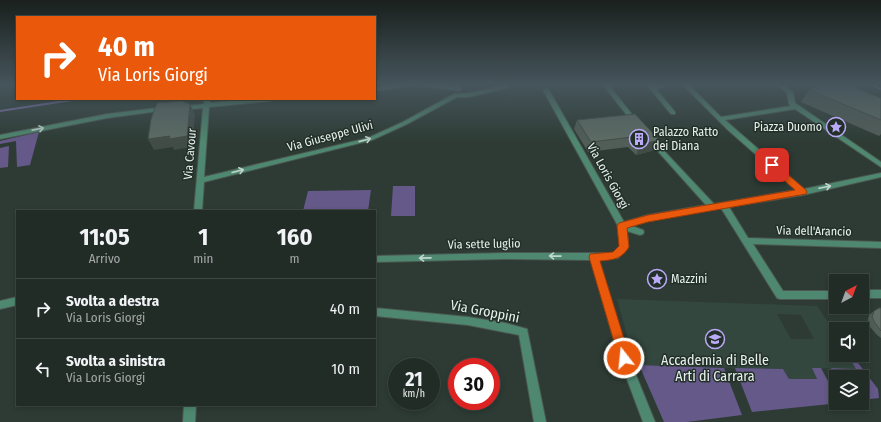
<!DOCTYPE html>
<html lang="it">
<style>
:root{--surface:#222c27;--page:#2a342f;--text:#f1f3f6;--muted:#a2a7a7;--line:#3f4844}
body{margin:0;font-family:"Fira Sans Condensed",sans-serif;background:var(--page);color:var(--text);height:100vh;display:flex;flex-direction:column;font-size:15px;white-space:nowrap}
*{box-sizing:border-box;margin:0}
p{font-size:13px;color:var(--muted)}
.icon{flex:none;width:22px;height:22px;fill:none;stroke:currentColor;stroke-width:2;stroke-linecap:round;stroke-linejoin:round}
.map{position:relative;flex:1;overflow:hidden}
.panel{position:absolute;left:16px;top:210px;width:360px;height:196px;display:flex;flex-direction:column;background:var(--surface);border-radius:0px;box-shadow:0 2px 6px #0003,0 0 0 1px var(--line)}
.panel>*{flex:none}
.banner{position:absolute;left:16px;top:16px;width:360px;height:84px;border-radius:0px;box-shadow:0 2px 6px #0003,0 0 0 1px var(--line);background:#ea580c;color:#fff;overflow:hidden}
.needle{width:26px;rotate:41deg}
.controls{position:absolute;left:829px;top:274px;display:grid;gap:8px}
.controls a{display:grid;place-items:center;width:40px;height:40px;border-radius:0px;background:var(--surface);box-shadow:0 2px 6px #0003,0 0 0 1px var(--line);font-size:20px}
.speed{position:absolute;left:388px;top:358px;display:flex;gap:8px;font-size:20px;font-weight:700;text-align:center}
.speed>*{display:grid;place-content:center;width:52px;height:52px;border-radius:50%;background:var(--surface);box-shadow:0 2px 6px #0003,0 0 0 1px var(--line);line-height:1}
.speed small{font-size:10px;font-weight:400}
.speed .limit{border:6px solid #d22;background:#fff;color:#111}
.pin{position:absolute;display:grid;place-items:center;width:34px;height:34px;color:#fff;margin:-17px;border-radius:8px;box-shadow:0 2px 6px #0006}
.me{position:absolute;width:44px;margin:-22px;rotate:344deg;stroke-linejoin:round;filter:drop-shadow(0 0 3px #0008)}
.turn{display:flex;align-items:center;gap:14px;height:84px;padding:0 16px;font-size:18px}
.turn .icon{width:52px;height:52px;stroke-width:2.5}
.turn b{display:block;font-size:28px;line-height:34px}
.eta{display:flex;justify-content:space-evenly;align-items:center;height:68px;text-align:center}
.eta b{font-size:24px;font-weight:700;line-height:28px}
ul{padding:0;list-style:none}
li{display:flex;align-items:center;gap:12px;height:60px;padding:0 16px;border-top:1px solid var(--line)}
li div{flex:1}
li b{display:block;font-size:15px}
li em{font-style:normal}
.map>svg:first-child{display:block}
.built{fill:#33473e;fill-rule:evenodd}
.green{fill:#65598a}
.lines{fill:none;stroke-linecap:round;stroke-linejoin:round}
.stream{fill:#8374b5;fill-rule:evenodd}
.street-casing{stroke:#4b5851;stroke-width:2}
.street{fill:#4f8870;fill-rule:evenodd}
.wall{fill:#515d57}
.shaded-wall{fill:#424c47}
.building{fill:#5e6c65;stroke:#424c47}
.oneway{stroke:#c1d6cd}
.route{fill:#ea580c;stroke:#983908}
.labels{text-anchor:middle;stroke-width:3;stroke-linejoin:round;paint-order:stroke}
.poi-label{font-size:12px;fill:#e7f0ec;stroke:#23302a;text-anchor:start}
.street-label{font-size:12px;fill:#e7f0ec;stroke:#23302a}
.near-street-label{font-size:14px;fill:#e7f0ec;stroke:#23302a}
.near-poi-label{font-size:14px;fill:#e7f0ec;stroke:#23302a}
</style>
<div class="map">
<svg width="881" height="422" viewBox="0 0 881 422">
<rect width="100%" height="100%" fill="#2d3b34"/>
<!-- built -->
<path class="built" d="M 617,299 L 817,306 L 836,334 L 836,355 L 848,355 L 857,369 L 812,368 L 817,379 L 789,379 L 783,369 L 639,365 L 629,343 ZM 777,314 L 801,315 L 814,339 L 791,339 Z"/>
<!-- green -->
<path class="green" d="M 39,132 L 30,165 L 17,167 L 16,141 L 0,144 L 0,141 Z
M 9,146 L 8,167 L 0,168 L 0,148 Z
M 393,186 L 415,186 L 415,216 L 391,216 Z
M 371,190 L 368,211 L 303,211 L 308,191 Z
M 848,355 L 852,355 L 878,389 L 879,398 L 862,400 L 862,377 L 836,377 L 831,368 L 856,369 Z
M 639,365 L 724,368 L 742,415 L 687,422 L 664,422 Z
M 735,368 L 783,369 L 789,379 L 817,379 L 812,368 L 821,368 L 836,396 L 836,403 L 840,403 L 752,412 Z"/>
<g class="lines">
<!-- stream -->
<path class="stream" d="M 866,84 L 871,84 L 881,88 L 881,90 Z
M 71,99 L 81,99 L 79,100 L 0,112 L 0,110 Z"/>
<!-- street casing -->
<g class="street-casing">
<path id="street" d="M 402,84 L 434,84 L 459,87 L 462,89 L 459,91 L 418,85 L 375,91 L 375,87 Z
M 602,84 L 608,84 L 638,122 L 638,124 L 634,124 Z
M 646,84 L 652,84 L 654,87 L 659,84 L 667,84 L 657,90 L 675,112 L 675,114 L 671,114 Z
M 682,84 L 688,84 L 721,117 L 791,106 L 789,104 L 787,93 L 775,84 L 782,84 L 793,92 L 795,103 L 881,162 L 881,167 L 795,109 L 725,120 L 804,189 L 881,173 L 881,177 L 803,195 L 729,207 L 748,238 L 881,242 L 881,248 L 753,244 L 783,291 L 836,291 L 836,299 L 780,299 L 777,298 L 721,208 L 648,221 L 632,226 L 643,230 L 644,232 L 643,234 L 640,235 L 627,231 L 628,247 L 618,258 L 599,260 L 629,358 L 655,422 L 643,422 L 619,358 L 591,260 L 504,259 L 375,262 L 375,256 L 504,253 L 613,253 L 620,246 L 618,226 L 543,90 L 546,88 L 549,90 L 624,222 L 648,215 L 706,205 L 647,139 L 646,138 L 649,136 L 651,137 L 714,204 L 796,190 L 728,130 Z
M 505,85 L 508,87 L 507,88 L 469,97 L 457,97 L 407,124 L 372,140 L 204,182 L 202,211 L 194,211 L 203,108 L 180,110 L 177,108 L 178,107 L 204,104 L 204,99 L 210,99 L 210,103 L 252,99 L 274,99 L 271,101 L 209,107 L 204,177 L 368,138 L 403,122 L 454,94 L 469,93 Z
M 165,107 L 168,109 L 167,110 L 107,118 L 0,139 L 0,135 L 107,114 Z
M 862,290 L 881,290 L 881,298 L 862,298 Z
M 17,297 L 17,305 L 0,309 L 0,301 Z
M 375,308 L 468,317 L 505,323 L 527,329 L 546,422 L 534,422 L 519,335 L 468,325 L 375,316 Z
M 184,405 L 196,405 L 195,422 L 183,422 Z"/>
</g>
<!-- street -->
<use href="#street" class="street"/>
</g>
<!-- wall -->
<path class="wall" d="M 809,90 L 881,98 L 881,134 L 879,136 L 801,102 Z
M 635,114 L 655,150 L 636,155 L 628,147 L 588,152 L 574,129 L 577,120 Z
M 881,308 L 881,338 L 877,335 L 870,327 L 868,320 L 869,315 L 874,311 Z"/>
<!-- shaded-wall -->
<path class="shaded-wall" d="M 190,104 L 195,115 L 192,147 L 174,150 L 173,147 L 154,150 L 148,139 L 170,136 Z
M 659,140 L 655,150 L 636,155 L 639,145 Z"/>
<!-- building -->
<path class="building" d="M 818,84 L 846,84 L 881,98 L 881,120 L 809,90 Z
M 181,101 L 190,104 L 187,136 L 169,139 L 170,136 L 148,139 L 151,119 L 157,103 Z
M 635,114 L 659,140 L 639,145 L 632,137 L 591,142 L 577,120 Z
M 879,308 L 881,308 L 881,331 L 875,323 L 872,317 L 874,311 Z"/>
<!-- one-way arrows -->
<defs><path id="oneway-shaft" d="M-6 0H5M1.5-3L5.5 0L1.5 3" fill="none" stroke-width="1.6" stroke-linecap="round" stroke-linejoin="round"/></defs>
<g class="oneway">
<use href="#oneway-shaft" transform="translate(38 129) rotate(-11)"/>
<use href="#oneway-shaft" transform="translate(365 140) rotate(-15)"/>
<use href="#oneway-shaft" transform="translate(238 171) rotate(-14)"/>
<use href="#oneway-shaft" transform="translate(825 187) rotate(-12)"/>
<use href="#oneway-shaft" transform="translate(555 256) rotate(-179)"/>
<use href="#oneway-shaft" transform="translate(425 258) rotate(179)"/>
</g>
<!-- sky -->
<linearGradient id="sky" x2="0" y2="1"><stop stop-color="#19201d"/><stop offset="0.59" stop-color="#46555c"/><stop offset="1" stop-color="#46555c" stop-opacity="0"/></linearGradient>
<rect width="881" height="143" fill="url(#sky)"/>
<!-- route -->
<path class="route" d="M 772,162 L 774,163 L 806,190 L 807,192 L 806,194 L 648,222 L 627,228 L 629,247 C 622,259 613,260 600,261 L 630,358 L 629,362 L 624,364 L 620,362 L 589,257 L 590,254 L 613,252 L 619,246 L 617,226 L 619,223 L 648,215 L 795,190 L 769,167 L 767,165 L 769,163 Z"/>
<!-- icons -->
<defs>
<g id="sight-ring" transform="scale(1)"><circle r="9.5" fill="#23302a" stroke="#bbaaf6" stroke-width="1.5"/><path d="M0-6L1.8-2.2L6-1.7L2.9 1.2L3.7 5.4L0 3.3L-3.7 5.4L-2.9 1.2L-6-1.7L-1.8-2.2Z" fill="#bbaaf6"/></g>
<g id="building-ring" transform="scale(1)"><circle r="9.5" fill="#23302a" stroke="#bbaaf6" stroke-width="1.5"/><path d="M-4-6H4V6H1V3H-1V6H-4ZM-2.5-4.3h1.7v1.8h-1.7ZM.8-4.3h1.7v1.8H.8ZM-2.5-1h1.7V.8h-1.7ZM.8-1h1.7V.8H.8Z" fill="#bbaaf6"/></g>
<g id="university-ring" transform="scale(1)"><circle r="9.5" fill="#23302a" stroke="#bbaaf6" stroke-width="1.5"/><path d="M0-5L7-2L0 1L-7-2ZM-4 1L0 2.5L4 1V4Q0 6-4 4Z" fill="#bbaaf6"/></g>
</defs>
<g fill-rule="evenodd">
<use href="#sight-ring" x="836" y="127"/>
<use href="#building-ring" x="639" y="139"/>
<use href="#sight-ring" x="657" y="279"/>
<use href="#university-ring" x="715" y="339"/>
</g>
<g class="labels">
<!-- poi labels -->
<g class="poi-label">
<text x="822" y="131" text-anchor="end">Piazza Duomo</text>
<text x="653" y="136">Palazzo Ratto<tspan x="653" dy="14">dei Diana</tspan></text>
<text x="671" y="283">Mazzini</text>
</g>
<!-- street labels -->
<g class="street-label">
<text transform="translate(330 136) rotate(-15)" y="4">Via Giuseppe Ulivi</text>
<text transform="translate(190 154) rotate(-85)" y="4">Via Cavour</text>
<text transform="translate(608 176) rotate(61)" y="4">Via Loris Giorgi</text>
<text transform="translate(814 231) rotate(1)" y="4">Via dell'Arancio</text>
<text transform="translate(484 244) rotate(-1)" y="4">Via sette luglio</text>
</g>
<!-- near-street labels -->
<g class="near-street-label">
<text transform="translate(485 311) rotate(11)" y="5">Via Groppini</text>
</g>
<!-- near-poi labels -->
<g class="near-poi-label">
<text x="715" y="365">Accademia di Belle<tspan x="715" dy="16">Arti di Carrara</tspan></text>
</g>
</g>
</svg>
<div class="controls">
<a><svg class="needle" viewBox="-14 -14 28 28"><path d="M0-13l5 13h-10z" fill="#e53935"/><path d="M0 13l5-13h-10z" fill="#a2a7a7"/></svg></a>
<a><svg class="icon" aria-label="sound" viewBox="0 0 24 24"><path d="M4 9h4l5-4v14l-5-4H4zM17 9q2 3 0 6"/></svg></a>
<a><svg class="icon" aria-label="layers" viewBox="0 0 24 24"><path d="M12 4l9 5-9 5-9-5zM3 14l9 5 9-5"/></svg></a>
</div>
<div class="speed"><div>21<small>km/h</small></div><div class="limit">30</div></div>
<div class="pin" style="left:772px;top:165px;background:#d93025"><svg class="icon" aria-label="arrive" viewBox="0 0 24 24"><path d="M6 21V4h12l-3 4 3 4H6"/></svg></div>
<svg class="me" style="left:624px;top:358px" viewBox="-20 -20 40 40"><circle r="17" fill="#ea580c" stroke="#fff" stroke-width="3"/><path d="M0-11L8 9 0 5-8 9z" fill="#fff"/></svg>
<div class="banner">
<div class="turn"><svg class="icon" aria-label="right" viewBox="0 0 24 24"><path d="M7 20v-9h11M14 6l5 5-5 5"/></svg><div><b>40 m</b>Via Loris Giorgi</div></div>
</div>
<section class="panel">
<div class="eta">
<div><b>11:05</b><p>Arrivo</p></div>
<div><b>1</b><p>min</p></div>
<div><b>160</b><p>m</p></div>
</div>
<ul>
<li><svg class="icon" aria-label="right" viewBox="0 0 24 24"><path d="M7 20v-9h11M14 6l5 5-5 5"/></svg><div><b>Svolta a destra</b><p>Via Loris Giorgi</p></div><em>40 m</em></li>
<li><svg class="icon" aria-label="left" viewBox="0 0 24 24"><path d="M17 20v-9H6M10 6l-5 5 5 5"/></svg><div><b>Svolta a sinistra</b><p>Via Loris Giorgi</p></div><em>10 m</em></li>
</ul>
</section>
</div>
